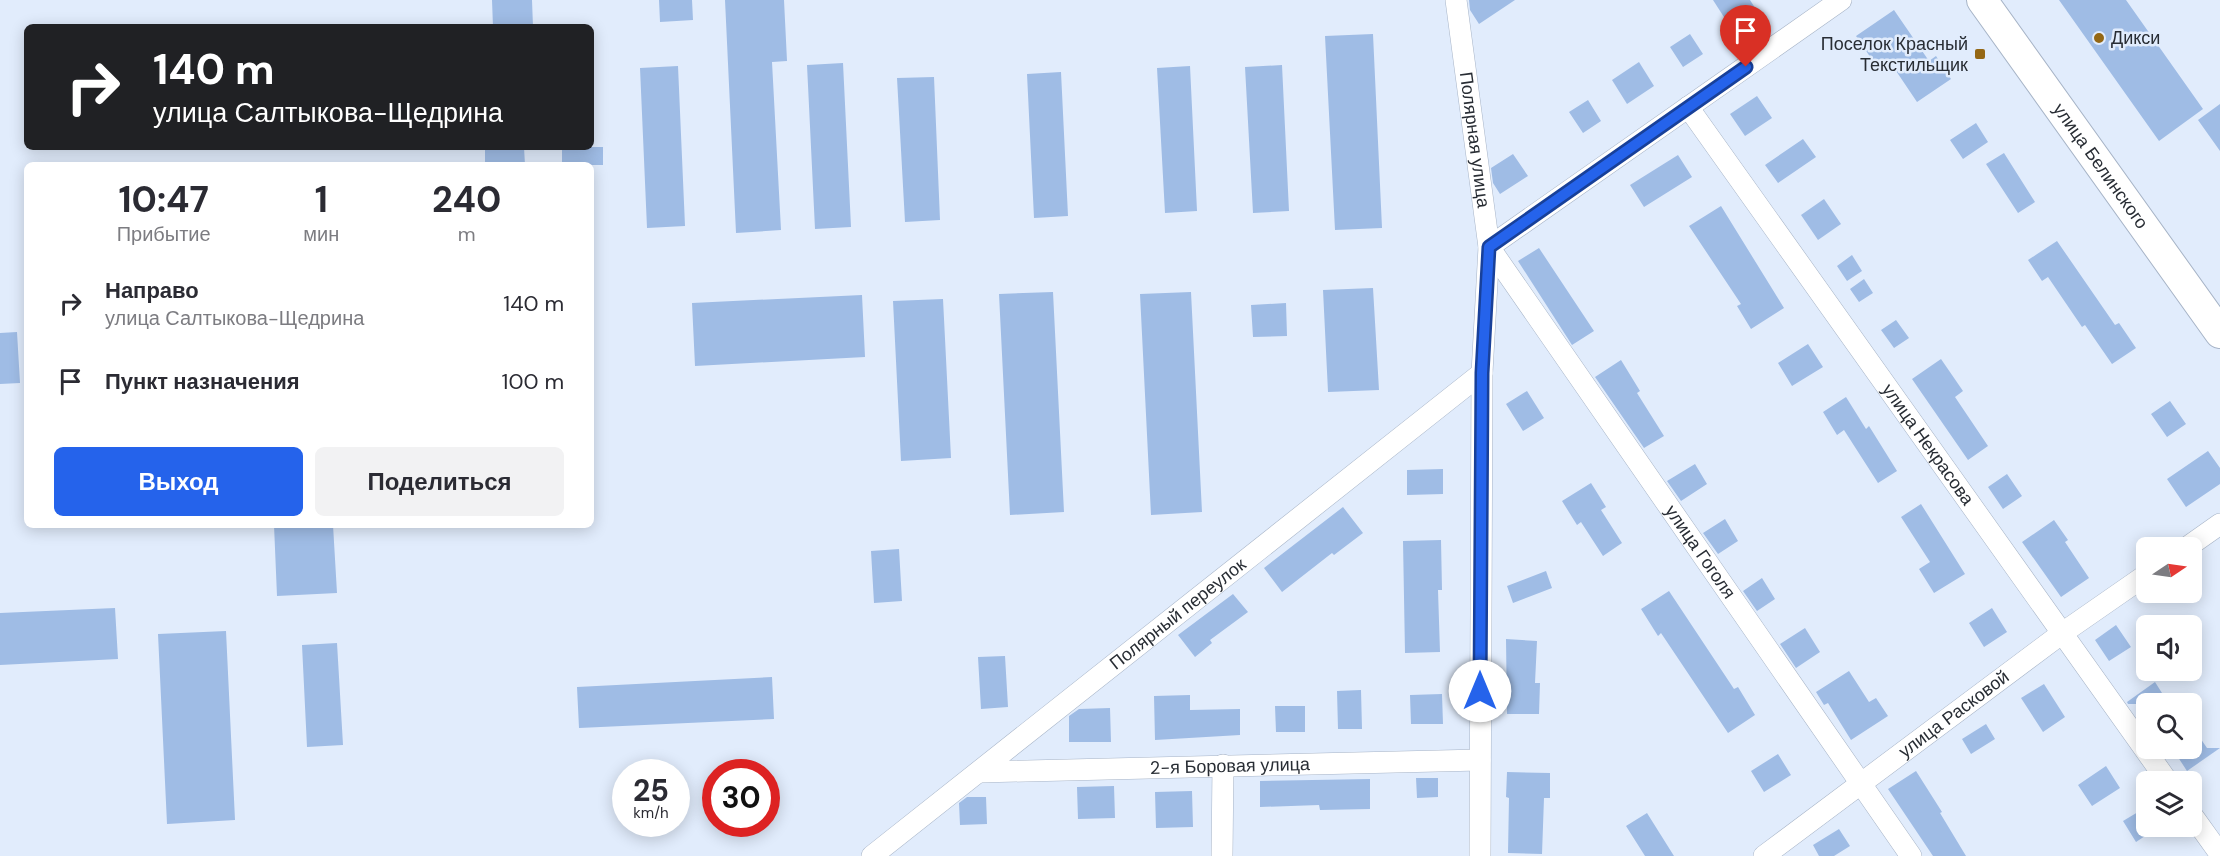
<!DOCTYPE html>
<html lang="ru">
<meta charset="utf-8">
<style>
:root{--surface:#fff;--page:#f2f2f3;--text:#2b2b33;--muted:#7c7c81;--accent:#2563eb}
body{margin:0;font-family:"DM Sans",sans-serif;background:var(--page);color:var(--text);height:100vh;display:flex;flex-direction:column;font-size:22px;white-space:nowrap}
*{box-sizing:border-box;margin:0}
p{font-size:20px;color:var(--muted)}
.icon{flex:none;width:33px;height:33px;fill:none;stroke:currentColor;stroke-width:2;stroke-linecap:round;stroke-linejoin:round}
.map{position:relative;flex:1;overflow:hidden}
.sheet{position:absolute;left:24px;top:162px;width:570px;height:366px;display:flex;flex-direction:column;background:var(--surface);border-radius:9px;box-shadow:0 3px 15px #0003}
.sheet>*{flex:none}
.banner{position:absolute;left:24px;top:24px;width:570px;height:126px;border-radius:9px;box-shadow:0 3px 15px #0003;background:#202124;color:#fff;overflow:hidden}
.needle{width:39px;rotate:77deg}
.controls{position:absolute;left:2136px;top:537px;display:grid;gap:12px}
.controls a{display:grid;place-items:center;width:66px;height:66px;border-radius:9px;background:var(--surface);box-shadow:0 3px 15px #0003;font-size:30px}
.speed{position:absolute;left:612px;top:759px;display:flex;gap:12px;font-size:30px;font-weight:700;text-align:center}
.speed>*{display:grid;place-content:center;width:78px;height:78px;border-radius:50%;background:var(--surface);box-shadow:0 3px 15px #0003;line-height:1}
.speed small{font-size:15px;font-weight:400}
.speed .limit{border:9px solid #d22;background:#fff;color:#111}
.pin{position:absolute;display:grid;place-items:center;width:51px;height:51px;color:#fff;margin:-62px -26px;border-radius:50% 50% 50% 0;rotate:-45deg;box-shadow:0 0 6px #0007}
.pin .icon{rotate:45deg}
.me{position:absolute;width:66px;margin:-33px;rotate:0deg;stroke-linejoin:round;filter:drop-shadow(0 0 4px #0008)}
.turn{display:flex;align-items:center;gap:21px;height:126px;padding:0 30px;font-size:27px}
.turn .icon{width:78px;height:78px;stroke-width:2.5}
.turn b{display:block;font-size:42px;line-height:51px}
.eta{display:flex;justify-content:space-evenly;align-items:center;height:102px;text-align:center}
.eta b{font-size:36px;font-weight:700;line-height:42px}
.primary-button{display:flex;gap:12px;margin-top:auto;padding:12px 30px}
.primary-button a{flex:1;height:69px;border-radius:9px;background:var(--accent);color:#fff;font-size:24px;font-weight:700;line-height:69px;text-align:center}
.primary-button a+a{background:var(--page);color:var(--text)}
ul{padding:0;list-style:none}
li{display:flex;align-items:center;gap:18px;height:78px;padding:0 30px}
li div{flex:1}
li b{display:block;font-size:22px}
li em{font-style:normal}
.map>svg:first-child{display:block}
.building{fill:#9fbce5}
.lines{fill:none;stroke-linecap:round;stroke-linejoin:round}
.street-casing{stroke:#a7b4c7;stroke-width:22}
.secondary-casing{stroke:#a7b4c7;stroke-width:32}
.street{stroke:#fff;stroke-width:21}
.secondary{stroke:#fff;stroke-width:30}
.route-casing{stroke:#184099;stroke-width:15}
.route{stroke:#2563eb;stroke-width:10}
.poi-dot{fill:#946714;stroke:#e1ecfc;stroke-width:2}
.labels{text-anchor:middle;stroke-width:5;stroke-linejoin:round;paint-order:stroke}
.poi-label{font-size:18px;fill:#282d34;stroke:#e1ecfc;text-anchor:start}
.street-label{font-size:18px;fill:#282d34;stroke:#e1ecfc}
</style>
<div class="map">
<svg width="2220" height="856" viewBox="0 0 2220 856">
<rect width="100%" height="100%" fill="#e1ecfc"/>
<!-- building -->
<path class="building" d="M 492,0 L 532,0 L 533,27 L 493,27 Z
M 659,0 L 692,0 L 693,20 L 660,22 Z
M 725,0 L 784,0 L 787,61 L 772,62 L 781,230 L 736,233 Z
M 1469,0 L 1515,0 L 1479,24 L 1470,10 Z
M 1713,0 L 1750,0 L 1757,11 L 1731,28 Z
M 2059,0 L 2126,0 L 2203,109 L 2159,141 Z
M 1894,10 L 1929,61 L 1936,56 L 1951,79 L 1917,102 L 1888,59 L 1877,67 L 1856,36 Z
M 1373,34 L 1382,228 L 1335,230 L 1325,36 Z
M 1690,34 L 1703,54 L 1683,67 L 1670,47 Z
M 1639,62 L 1654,86 L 1627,104 L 1612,80 Z
M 843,63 L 851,227 L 815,229 L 807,65 Z
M 1282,65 L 1289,211 L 1253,213 L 1245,67 Z
M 678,66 L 685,226 L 647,228 L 640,68 Z
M 1190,66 L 1197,211 L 1165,213 L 1157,68 Z
M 1061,72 L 1068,216 L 1034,218 L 1027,74 Z
M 934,77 L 940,220 L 905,222 L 897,78 Z
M 1757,96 L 1772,118 L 1745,136 L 1730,114 Z
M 1588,100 L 1601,121 L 1583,133 L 1569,112 Z
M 2220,104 L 2220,151 L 2198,120 Z
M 1976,123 L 1988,142 L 1963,159 L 1950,140 Z
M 1803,139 L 1816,157 L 1778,183 L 1765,165 Z
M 485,147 L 524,147 L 525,165 L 485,165 Z
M 562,147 L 603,147 L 603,165 L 562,165 Z
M 2004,153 L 2035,202 L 2018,213 L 1986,164 Z
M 1513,154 L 1528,176 L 1500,194 L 1493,183 L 1491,168 Z
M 1678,155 L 1692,177 L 1644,207 L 1630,185 Z
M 1824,199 L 1841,224 L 1818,240 L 1801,215 Z
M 1721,206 L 1784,308 L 1751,329 L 1737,306 L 1741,304 L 1689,226 Z
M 2057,241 L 2115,325 L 2119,323 L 2136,348 L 2112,364 L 2085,325 L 2082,327 L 2048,277 L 2042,281 L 2028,260 Z
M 1539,248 L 1594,331 L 1572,345 L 1518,261 Z
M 1852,255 L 1862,271 L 1847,281 L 1837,266 Z
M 1864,279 L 1873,293 L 1859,302 L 1850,289 Z
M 1373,288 L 1379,390 L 1328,392 L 1323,290 Z
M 1053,292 L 1064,512 L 1010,515 L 999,294 Z
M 1191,292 L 1202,512 L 1151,515 L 1140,294 Z
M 862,295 L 865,357 L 695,366 L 692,303 Z
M 943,299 L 951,458 L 901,461 L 893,301 Z
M 1286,303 L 1287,336 L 1253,337 L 1251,305 Z
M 1896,320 L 1909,338 L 1894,348 L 1881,330 Z
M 17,332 L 20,383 L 0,384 L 0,333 Z
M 1808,344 L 1823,367 L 1792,386 L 1778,363 Z
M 1941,359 L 1963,391 L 1955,397 L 1988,446 L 1968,460 L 1912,379 Z
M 1621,360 L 1640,391 L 1637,393 L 1664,436 L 1644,448 L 1595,377 Z
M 1527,391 L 1544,418 L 1523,431 L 1506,404 Z
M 1846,397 L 1866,429 L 1869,426 L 1897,471 L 1878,483 L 1844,430 L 1837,435 L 1823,412 Z
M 2170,401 L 2186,424 L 2167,437 L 2151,414 Z
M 2208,451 L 2220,468 L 2220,484 L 2186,507 L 2167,479 Z
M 1695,464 L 1707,484 L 1681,501 L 1667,481 Z
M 1443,469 L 1443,494 L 1407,495 L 1407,470 Z
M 2007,474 L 2022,496 L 2003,509 L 1988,487 Z
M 1591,483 L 1606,507 L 1601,510 L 1622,543 L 1603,556 L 1581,522 L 1577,525 L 1562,501 Z
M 1921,504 L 1965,574 L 1934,593 L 1919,569 L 1930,562 L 1901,517 Z
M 1343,507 L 1363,533 L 1334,555 L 1332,553 L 1282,592 L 1264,568 Z
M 1725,519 L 1738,541 L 1718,554 L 1703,533 Z
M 2054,520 L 2068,540 L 2065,542 L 2089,578 L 2061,597 L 2022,542 Z
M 274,525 L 333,525 L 337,593 L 277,596 Z
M 1441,540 L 1442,590 L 1438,590 L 1440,652 L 1405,653 L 1403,541 Z
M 899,549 L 902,601 L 874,603 L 871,551 Z
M 1546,571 L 1552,588 L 1513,603 L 1507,586 Z
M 1762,578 L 1775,599 L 1757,611 L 1743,591 Z
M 1669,591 L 1734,689 L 1738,687 L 1755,715 L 1728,733 L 1661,633 L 1658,636 L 1641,609 Z
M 1233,594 L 1248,612 L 1210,640 L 1212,643 L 1195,657 L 1178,635 Z
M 115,608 L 118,659 L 0,665 L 0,613 Z
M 1992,608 L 2007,632 L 1984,647 L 1969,623 Z
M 2116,625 L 2131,647 L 2109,661 L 2095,640 Z
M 1805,628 L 1820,652 L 1796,668 L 1780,644 Z
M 226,631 L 235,820 L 167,824 L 158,634 Z
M 1506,639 L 1537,641 L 1535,683 L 1540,683 L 1539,714 L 1507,714 Z
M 337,643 L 343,745 L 307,747 L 302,645 Z
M 1005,656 L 1008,707 L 981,709 L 978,657 Z
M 1849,671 L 1869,702 L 1876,698 L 1888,716 L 1851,740 L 1828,703 L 1824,705 L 1816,692 Z
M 772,677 L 774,719 L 579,728 L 577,687 Z
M 2155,682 L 2169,704 L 2128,704 L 2127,702 Z
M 2044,684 L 2065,717 L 2043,732 L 2021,698 Z
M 1361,690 L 1362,729 L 1338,729 L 1337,691 Z
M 1442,694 L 1443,724 L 1411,724 L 1410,695 Z
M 1190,695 L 1190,710 L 1240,709 L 1240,735 L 1155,740 L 1154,696 Z
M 1275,706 L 1305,706 L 1305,732 L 1276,732 Z
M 1110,708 L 1111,742 L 1069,742 L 1069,716 L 1079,709 Z
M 1986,724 L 1995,739 L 1971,754 L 1962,739 Z
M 2192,726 L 2207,748 L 2220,748 L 2187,771 L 2172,748 L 2192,748 Z
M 1778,754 L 1791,775 L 1764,792 L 1751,771 Z
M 2106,766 L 2120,788 L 2092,806 L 2078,785 Z
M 1916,771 L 1942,812 L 1940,813 L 1966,856 L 1933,856 L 1888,789 Z
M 1507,772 L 1550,773 L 1550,798 L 1544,798 L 1542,854 L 1508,853 L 1509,798 L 1506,797 Z
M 1416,778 L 1438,778 L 1438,797 L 1417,798 Z
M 1370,779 L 1370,809 L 1320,810 L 1319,805 L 1260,807 L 1260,781 Z
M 1114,786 L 1115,818 L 1078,819 L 1077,787 Z
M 1192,791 L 1193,827 L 1156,828 L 1155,792 Z
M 967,797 L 986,797 L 987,824 L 960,825 L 959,803 Z
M 2138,812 L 2151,832 L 2136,842 L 2123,821 Z
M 1647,813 L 1674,856 L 1645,856 L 1626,826 Z
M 1839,829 L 1850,846 L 1834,856 L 1819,856 L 1813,845 Z"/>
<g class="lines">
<!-- street casing -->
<g class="street-casing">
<g id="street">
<path id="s1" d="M 1456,0 L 1489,247 L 1482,373 L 1480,856"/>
<path id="s2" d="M 1841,0 L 1489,247 L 1911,856"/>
<path id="s3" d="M 1688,107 L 2168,782"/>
<path d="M 2186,548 L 2220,524"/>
<path id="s4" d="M 980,772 L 1480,760"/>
<path d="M 2192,815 L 2220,854"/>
<path id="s5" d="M 872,856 L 1482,373"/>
<path d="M 1222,856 L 1223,765"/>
<path id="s6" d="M 1764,856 L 2061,634 L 2146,575"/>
</g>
</g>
<!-- secondary casing -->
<g class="secondary-casing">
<g id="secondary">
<path id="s7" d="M 1982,0 L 2220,333"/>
</g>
</g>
<!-- street -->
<use href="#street" class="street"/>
<!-- secondary -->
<use href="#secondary" class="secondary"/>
</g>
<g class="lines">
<!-- route casing -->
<g class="route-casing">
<path id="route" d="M 1480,691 L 1482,373 L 1489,247 L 1746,67"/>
</g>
<!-- route -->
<use href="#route" class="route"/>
</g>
<!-- markers -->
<g class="poi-dot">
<circle cx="2099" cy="38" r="6"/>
<rect x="1974" y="48" width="12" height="12" rx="3"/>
</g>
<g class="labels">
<!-- poi labels -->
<g class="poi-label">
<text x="2111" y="44">Дикси</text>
<text x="1968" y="50" text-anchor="end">Поселок Красный<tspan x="1968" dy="21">Текстильщик</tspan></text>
</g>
<!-- street labels -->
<g class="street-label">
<text dy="6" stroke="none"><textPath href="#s1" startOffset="141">Полярная улица</textPath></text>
<text dy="6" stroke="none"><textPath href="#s7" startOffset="204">улица Белинского</textPath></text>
<text dy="6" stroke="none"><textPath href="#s3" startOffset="414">улица Некрасова</textPath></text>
<text dy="6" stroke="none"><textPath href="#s2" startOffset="801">улица Гоголя</textPath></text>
<text dy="6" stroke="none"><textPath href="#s5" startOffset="390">Полярный переулок</textPath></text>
<text dy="6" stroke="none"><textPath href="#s6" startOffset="237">улица Расковой</textPath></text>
<text dy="6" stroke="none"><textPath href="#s4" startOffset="250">2-я Боровая улица</textPath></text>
</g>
</g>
</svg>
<div class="controls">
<a><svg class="needle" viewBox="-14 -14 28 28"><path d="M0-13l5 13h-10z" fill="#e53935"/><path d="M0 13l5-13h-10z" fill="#7c7c81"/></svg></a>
<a><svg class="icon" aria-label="sound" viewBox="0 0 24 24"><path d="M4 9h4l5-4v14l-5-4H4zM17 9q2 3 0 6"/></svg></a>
<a><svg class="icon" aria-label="search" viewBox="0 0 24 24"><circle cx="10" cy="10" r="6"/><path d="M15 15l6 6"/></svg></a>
<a><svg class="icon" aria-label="layers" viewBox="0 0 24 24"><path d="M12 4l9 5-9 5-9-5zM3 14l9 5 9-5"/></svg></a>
</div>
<div class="speed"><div>25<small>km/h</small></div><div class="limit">30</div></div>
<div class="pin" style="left:1746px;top:67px;background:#d93025"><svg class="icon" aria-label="arrive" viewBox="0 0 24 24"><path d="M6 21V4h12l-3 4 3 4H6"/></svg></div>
<svg class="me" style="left:1480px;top:691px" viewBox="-20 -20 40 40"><circle r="19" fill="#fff"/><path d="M0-13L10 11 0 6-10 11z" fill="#2563eb"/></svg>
<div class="banner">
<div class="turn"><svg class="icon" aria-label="right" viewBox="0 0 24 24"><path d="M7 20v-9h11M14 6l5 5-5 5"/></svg><div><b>140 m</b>улица Салтыкова-Щедрина</div></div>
</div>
<section class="sheet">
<div class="eta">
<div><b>10:47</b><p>Прибытие</p></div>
<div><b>1</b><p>мин</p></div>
<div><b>240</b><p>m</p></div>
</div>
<ul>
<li><svg class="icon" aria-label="right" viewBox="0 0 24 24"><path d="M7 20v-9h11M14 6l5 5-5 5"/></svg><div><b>Направо</b><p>улица Салтыкова-Щедрина</p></div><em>140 m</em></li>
<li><svg class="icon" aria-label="arrive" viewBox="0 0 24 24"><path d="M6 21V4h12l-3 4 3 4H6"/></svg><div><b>Пункт назначения</b></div><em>100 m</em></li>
</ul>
<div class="primary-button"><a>Выход</a><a>Поделиться</a></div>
</section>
</div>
